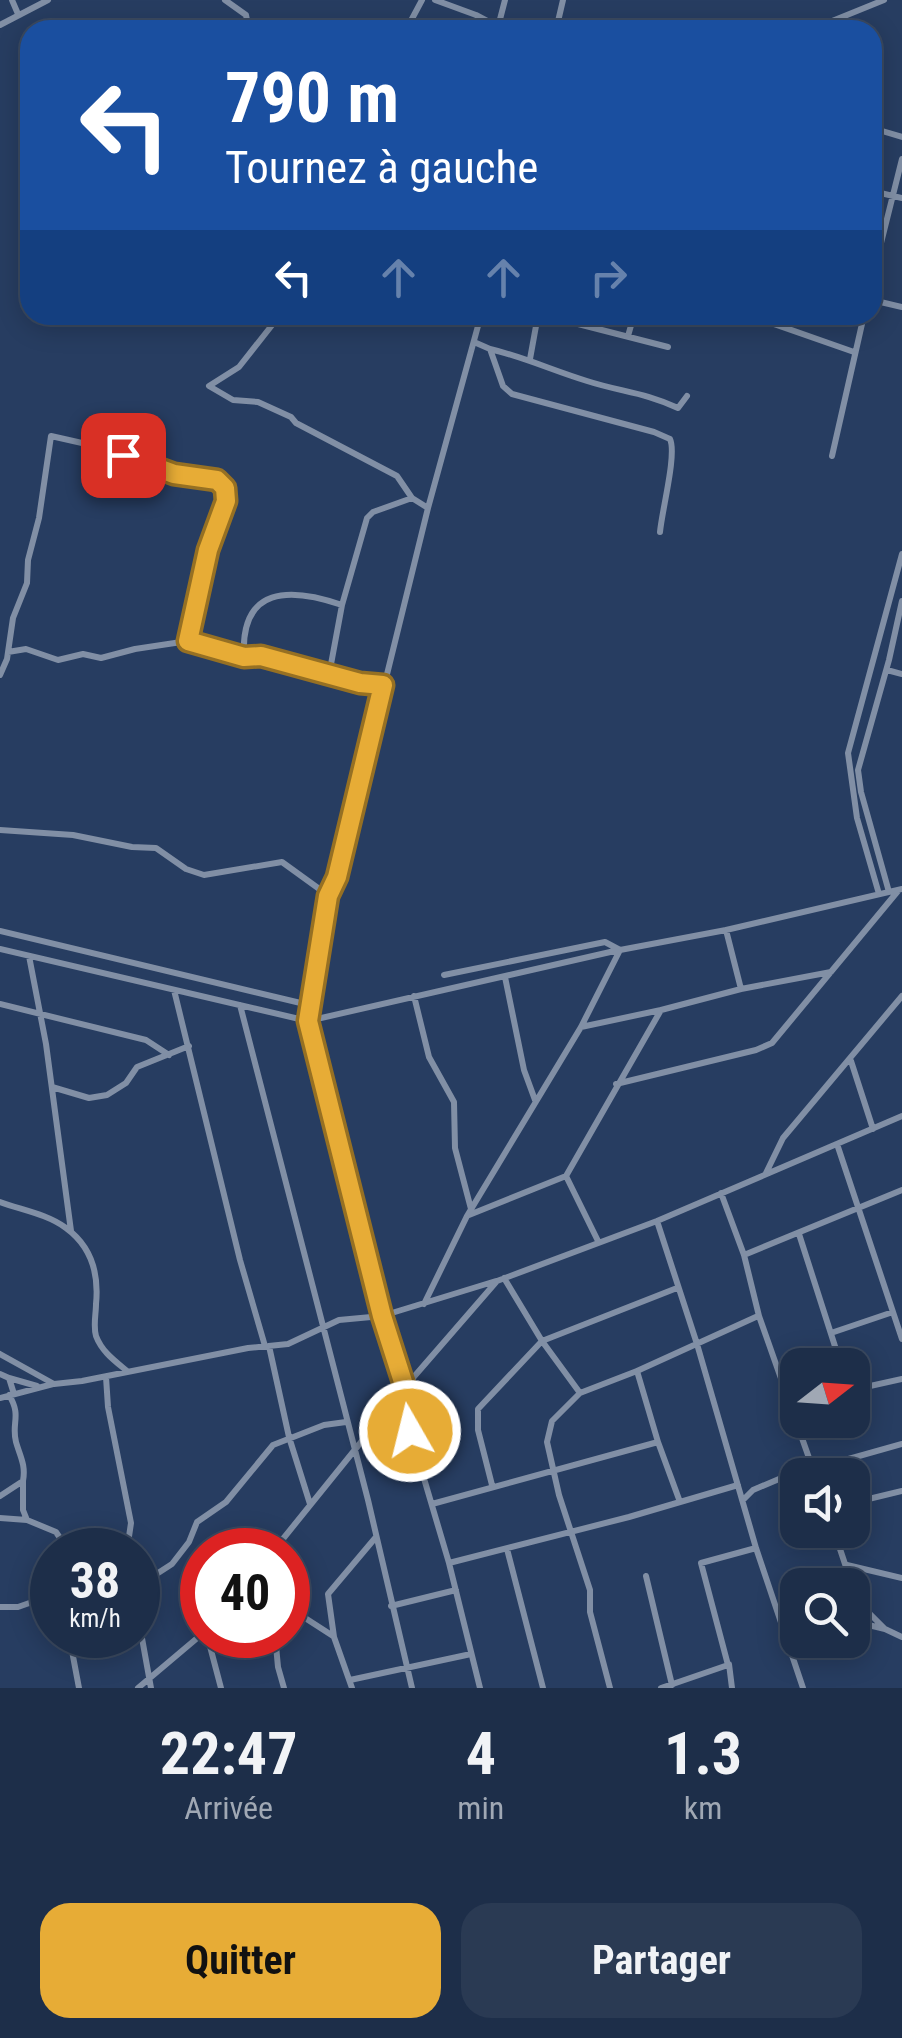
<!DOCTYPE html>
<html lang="fr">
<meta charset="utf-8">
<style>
:root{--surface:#1d2e49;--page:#2a3a53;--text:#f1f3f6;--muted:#a0a8b4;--line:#3b4a61;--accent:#e7ac36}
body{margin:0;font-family:"Roboto Condensed",sans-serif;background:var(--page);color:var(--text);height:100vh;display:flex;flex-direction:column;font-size:38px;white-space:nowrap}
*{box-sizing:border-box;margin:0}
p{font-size:32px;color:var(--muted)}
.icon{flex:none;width:55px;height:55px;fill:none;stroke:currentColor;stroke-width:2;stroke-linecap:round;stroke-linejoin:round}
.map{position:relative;height:1688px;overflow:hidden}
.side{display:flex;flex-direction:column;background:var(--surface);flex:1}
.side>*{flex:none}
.top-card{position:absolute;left:20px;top:20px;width:862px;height:305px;border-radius:30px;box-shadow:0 5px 25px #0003,0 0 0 2px var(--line);background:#1a4fa0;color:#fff;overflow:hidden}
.needle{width:65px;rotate:73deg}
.controls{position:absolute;left:780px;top:1348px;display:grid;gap:20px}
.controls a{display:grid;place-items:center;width:90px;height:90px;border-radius:20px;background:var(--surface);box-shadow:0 5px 25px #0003,0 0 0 2px var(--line);font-size:50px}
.speed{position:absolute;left:30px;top:1528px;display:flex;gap:20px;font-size:50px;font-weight:700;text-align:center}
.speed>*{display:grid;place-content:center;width:130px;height:130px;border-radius:50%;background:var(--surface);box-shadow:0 5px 25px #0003,0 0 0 2px var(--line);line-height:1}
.speed small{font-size:25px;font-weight:400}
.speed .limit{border:15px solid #d22;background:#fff;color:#111}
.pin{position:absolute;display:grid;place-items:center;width:85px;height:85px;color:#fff;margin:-42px;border-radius:20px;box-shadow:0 5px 15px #0006}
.me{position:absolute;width:110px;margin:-55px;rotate:352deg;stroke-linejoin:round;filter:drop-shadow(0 0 8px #0008)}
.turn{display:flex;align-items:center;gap:35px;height:210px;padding:0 40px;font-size:45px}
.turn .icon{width:130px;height:130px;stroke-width:2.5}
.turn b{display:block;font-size:70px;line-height:85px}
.lanes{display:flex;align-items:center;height:95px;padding:0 40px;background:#0003;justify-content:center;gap:50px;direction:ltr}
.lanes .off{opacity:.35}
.eta{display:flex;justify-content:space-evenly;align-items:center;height:170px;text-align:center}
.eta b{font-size:60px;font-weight:700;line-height:70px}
.button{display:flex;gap:20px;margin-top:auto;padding:20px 40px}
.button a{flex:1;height:115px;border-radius:30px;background:var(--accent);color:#111;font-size:40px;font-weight:700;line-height:115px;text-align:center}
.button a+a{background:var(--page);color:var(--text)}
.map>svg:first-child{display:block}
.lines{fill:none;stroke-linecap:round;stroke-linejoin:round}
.minor{stroke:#818fa5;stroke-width:6}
.route-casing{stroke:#967023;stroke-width:25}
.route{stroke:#e7ac36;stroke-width:18}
</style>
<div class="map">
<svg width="902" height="1688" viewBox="0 0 902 1688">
<rect width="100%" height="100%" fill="#273d61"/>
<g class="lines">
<!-- minor -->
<path class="minor" d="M 12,0 L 18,14
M 225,0 L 246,15 L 249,30
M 435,0 L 476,15 L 504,30
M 0,25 L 48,0
M 498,27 L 505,0
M 406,30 L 422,0
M 556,30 L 563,0
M 810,30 L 884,0
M 872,128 L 902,137
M 872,191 L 902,198
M 872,279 L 902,159
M 872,300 L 902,307
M 280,315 L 239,367 L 209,386 L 233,400 L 258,402 L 291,417 L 296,423 L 397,476 L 412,498 L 428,508
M 543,315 L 668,347
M 760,319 L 854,352
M 628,336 L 634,315
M 474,342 L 490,349 L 503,386 L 512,394 L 654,432 L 670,439 C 677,454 662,510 660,532
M 490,349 C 524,357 554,371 587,381 C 621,392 644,392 678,408 L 687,396
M 530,359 L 538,315
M 832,456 L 864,315
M 342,605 L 367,518 L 373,512 L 412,498
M 8,652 L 26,649 L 58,660 L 83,654 L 101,658 L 135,649 L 188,641
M 244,657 C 240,586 290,587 342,605 L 329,675
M 887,670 L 902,674
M 0,675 L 7,659 L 13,618 L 27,583 L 28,560 L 39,518 L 51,436 L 113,450 L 175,474 L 221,482 L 226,501 L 208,550 L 188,641 L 244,657 L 261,657 L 360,683 L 383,685
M 0,830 L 73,835 L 132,847 L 156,848 L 186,869 L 204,875 L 282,862 L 329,896
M 889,892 L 861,792 L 858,770 L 889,660 L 902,601
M 879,894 L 857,818 L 848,753 L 902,554
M 726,930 L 741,989
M 0,931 L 309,1005
M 0,949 L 308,1021 L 619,950
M 29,956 L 46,1044 L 71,1231
M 444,975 L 605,942 L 620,950
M 505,977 L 524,1070 L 535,1100
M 174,990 L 240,1260 L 265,1346
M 414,996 L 429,1057 L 454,1102 L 455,1148 L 471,1209
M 0,1004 L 146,1040 L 169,1055
M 240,1005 L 368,1500 L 412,1688
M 661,1010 L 741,989 L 831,972
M 851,1061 L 873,1129
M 616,1084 L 756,1050 L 772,1043 L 898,891
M 52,1087 L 89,1098 L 107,1095 L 126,1083 L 137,1067 L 189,1046
M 837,1144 L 902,1339
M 766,1173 L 783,1138 L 902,996
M 566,1176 L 661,1010 L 581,1027
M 721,1193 L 744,1255 L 759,1316 L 815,1475
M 0,1202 C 22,1210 47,1214 66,1228 C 92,1247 99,1274 96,1304 C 96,1314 93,1326 96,1336 C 102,1352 115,1361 127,1371
M 469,1215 L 566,1176 L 598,1241
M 657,1221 L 697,1344 L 756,1548 L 803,1688
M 799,1234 L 841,1365
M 744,1255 L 902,1190
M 424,1304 L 467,1216 L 581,1027 L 620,950 L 726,930 L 902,889
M 831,1333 L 893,1312
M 269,1346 L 289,1437 L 310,1504
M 0,1354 L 54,1384 L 82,1381 L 248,1348 L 288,1344 L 339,1320 L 382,1316 L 496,1281
M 637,1371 L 658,1442
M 0,1374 L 9,1378 L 14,1394
M 106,1377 L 108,1407 L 131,1523 L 127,1550
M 9,1378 L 37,1386
M 405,1387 L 382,1316 L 308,1021 L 309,1005 L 329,896 L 337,877 L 428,508 L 481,315
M 852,1390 L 902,1379
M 580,1393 L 637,1371 L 758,1316
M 0,1398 L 53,1384
M 813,1469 L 902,1444
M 492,1485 L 478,1430 L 478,1409 L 542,1341 L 504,1278
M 0,1496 L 23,1481 C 26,1465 20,1456 16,1442 C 11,1423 22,1416 9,1395
M 744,1499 L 753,1490 L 812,1465
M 852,1503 L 902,1491
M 432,1504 L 658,1442 L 680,1502
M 0,1518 L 27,1520 L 23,1510 L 23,1481
M 27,1520 L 56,1532 L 68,1550
M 840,1530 L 840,1549 L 852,1585
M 507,1549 L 543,1688
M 274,1550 L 399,1395
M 449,1563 L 629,1517 L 738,1485
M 847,1565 L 902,1578
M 646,1576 L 672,1685
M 138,1586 L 172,1564 L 189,1542 L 197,1522 L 226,1502 L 273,1445 L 324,1425 L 346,1422
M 391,1606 L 456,1590
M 0,1607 L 18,1607 L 52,1595
M 288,1607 L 333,1636
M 138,1616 L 151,1688
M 852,1621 L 885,1629 L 855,1599
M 885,1629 L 902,1637
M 69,1635 L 79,1688
M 207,1635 L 221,1688
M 275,1635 L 278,1667 L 284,1688
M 729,1664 L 732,1688
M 350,1680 L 471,1654
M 138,1688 L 202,1634
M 352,1688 L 334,1637 L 328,1594 L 376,1537
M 480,1688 L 449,1563 L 399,1394 L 497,1281 L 657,1221 L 902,1116
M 610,1688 L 590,1612 L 590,1590 L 559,1495 L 547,1442 L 552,1421 L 580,1393 L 542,1341 L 677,1288
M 661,1688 L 728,1665 L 701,1563 L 756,1548"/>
</g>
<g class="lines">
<!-- route casing -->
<g class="route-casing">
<path id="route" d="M 123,455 L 174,474 L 217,480 L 225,488 L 226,501 L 208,550 L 188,641 L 244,657 L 261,656 L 360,683 L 383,685 L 337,877 L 328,896 L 308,1021 L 382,1316 L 405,1388 L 399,1394 L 410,1431"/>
</g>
<!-- route -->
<use href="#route" class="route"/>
</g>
</svg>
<div class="controls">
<a><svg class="needle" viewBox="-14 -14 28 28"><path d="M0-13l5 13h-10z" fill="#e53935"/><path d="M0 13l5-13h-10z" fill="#a0a8b4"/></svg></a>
<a><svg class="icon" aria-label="sound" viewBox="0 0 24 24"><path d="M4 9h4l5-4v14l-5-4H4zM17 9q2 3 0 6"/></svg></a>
<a><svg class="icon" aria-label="search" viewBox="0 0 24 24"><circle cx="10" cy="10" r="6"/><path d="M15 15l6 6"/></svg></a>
</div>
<div class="speed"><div>38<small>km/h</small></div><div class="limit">40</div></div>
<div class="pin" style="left:123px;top:455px;background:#d93025"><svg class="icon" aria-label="arrive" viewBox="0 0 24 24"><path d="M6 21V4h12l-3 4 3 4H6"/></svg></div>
<svg class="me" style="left:410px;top:1431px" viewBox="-20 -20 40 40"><circle r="17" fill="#e7ac36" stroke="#fff" stroke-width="3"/><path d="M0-11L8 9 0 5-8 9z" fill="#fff"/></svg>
<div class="top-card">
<div class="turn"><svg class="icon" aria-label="left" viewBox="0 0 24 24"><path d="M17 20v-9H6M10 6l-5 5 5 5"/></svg><div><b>790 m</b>Tournez à gauche</div></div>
<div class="lanes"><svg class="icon" aria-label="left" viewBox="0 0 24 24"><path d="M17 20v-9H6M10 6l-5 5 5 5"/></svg><svg class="icon off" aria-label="ahead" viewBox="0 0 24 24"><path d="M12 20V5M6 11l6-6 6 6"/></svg><svg class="icon off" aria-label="ahead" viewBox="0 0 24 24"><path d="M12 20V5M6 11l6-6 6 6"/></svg><svg class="icon off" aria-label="right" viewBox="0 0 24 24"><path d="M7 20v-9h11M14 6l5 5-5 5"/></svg></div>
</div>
</div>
<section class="side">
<div class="eta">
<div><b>22:47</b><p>Arrivée</p></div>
<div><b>4</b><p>min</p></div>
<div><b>1.3</b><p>km</p></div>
</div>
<div class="button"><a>Quitter</a><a>Partager</a></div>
</section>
